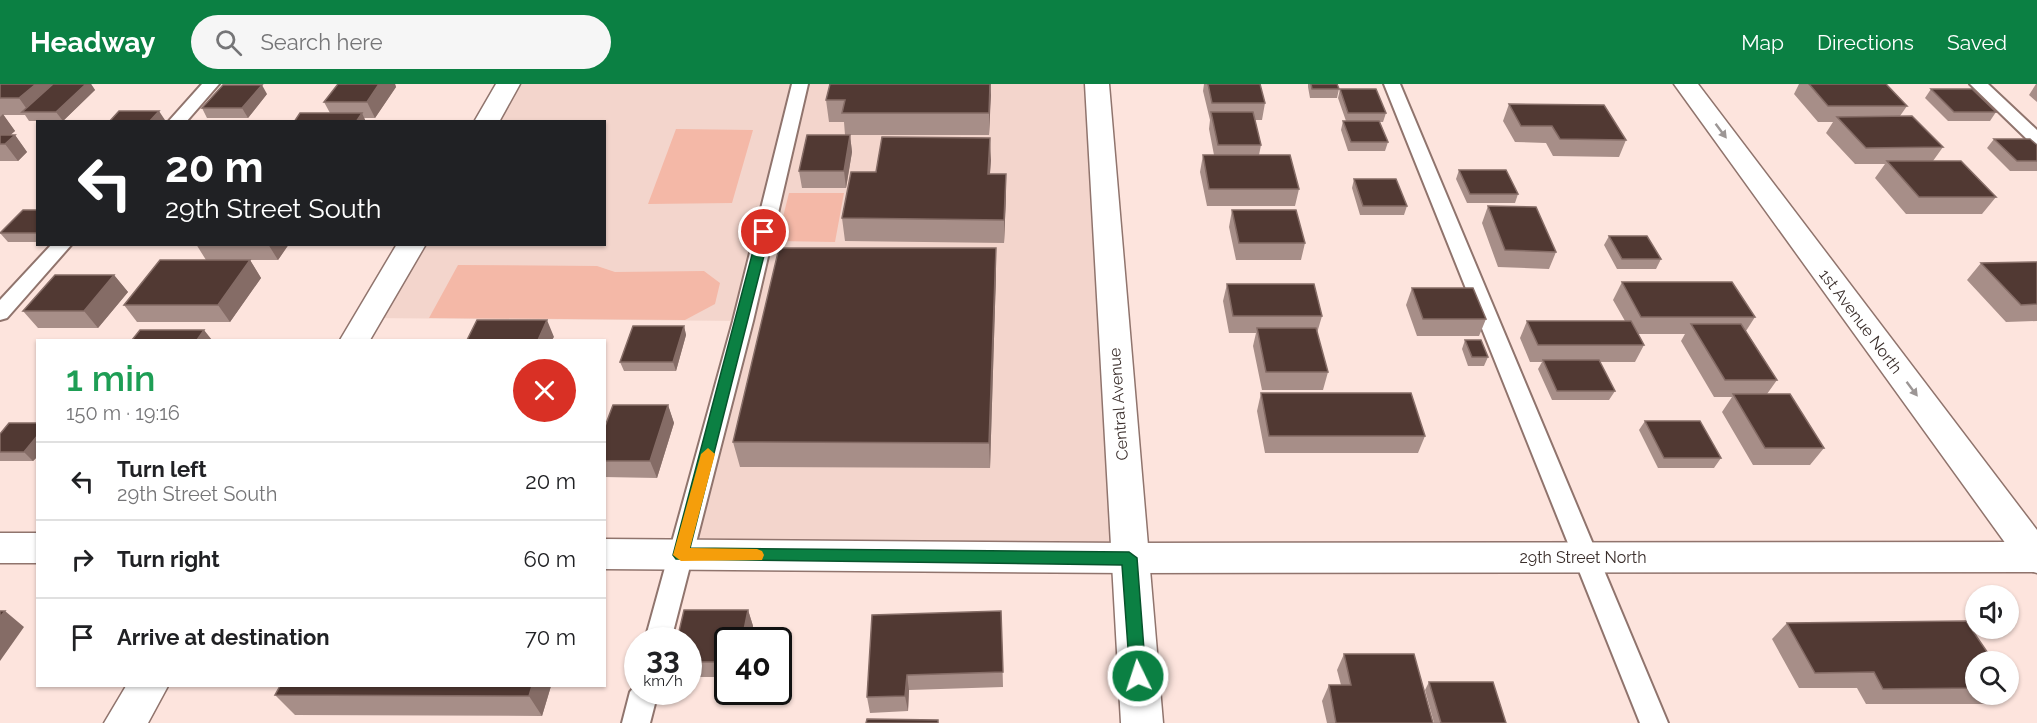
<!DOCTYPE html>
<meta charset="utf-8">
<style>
:root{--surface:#fff;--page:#f6f6f6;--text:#202124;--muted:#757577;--line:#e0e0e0;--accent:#0b8043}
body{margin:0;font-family:Raleway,sans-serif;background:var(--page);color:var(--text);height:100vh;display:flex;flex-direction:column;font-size:22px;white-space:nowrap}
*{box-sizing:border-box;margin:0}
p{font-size:20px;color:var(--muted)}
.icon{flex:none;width:33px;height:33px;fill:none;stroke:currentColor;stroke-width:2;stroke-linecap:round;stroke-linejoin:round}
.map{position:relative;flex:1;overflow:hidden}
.details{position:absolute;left:36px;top:255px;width:570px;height:348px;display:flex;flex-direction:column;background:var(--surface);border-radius:0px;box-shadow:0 2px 4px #0004}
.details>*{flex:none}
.banner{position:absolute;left:36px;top:36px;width:570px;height:126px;border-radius:0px;box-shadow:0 2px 4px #0004;background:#202124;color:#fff;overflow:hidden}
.tools{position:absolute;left:1965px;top:501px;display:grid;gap:12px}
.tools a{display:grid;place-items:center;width:54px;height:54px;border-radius:50%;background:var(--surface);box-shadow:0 2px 4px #0004;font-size:30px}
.speed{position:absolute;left:624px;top:543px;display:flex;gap:12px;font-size:30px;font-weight:700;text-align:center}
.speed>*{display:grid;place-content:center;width:78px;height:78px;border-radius:50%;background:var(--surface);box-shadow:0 2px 4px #0004;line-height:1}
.speed small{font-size:15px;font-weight:400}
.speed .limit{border:3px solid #111;border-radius:9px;background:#fff;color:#111}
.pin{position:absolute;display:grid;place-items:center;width:51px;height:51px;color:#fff;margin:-26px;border:3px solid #fff;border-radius:50%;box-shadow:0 2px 6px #0007}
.me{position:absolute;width:66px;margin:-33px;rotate:356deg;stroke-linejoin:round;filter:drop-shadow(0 0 4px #0008)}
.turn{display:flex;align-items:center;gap:21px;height:126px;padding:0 30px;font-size:27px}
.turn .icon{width:78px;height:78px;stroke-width:2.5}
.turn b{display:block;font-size:42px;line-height:51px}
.round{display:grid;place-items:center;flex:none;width:63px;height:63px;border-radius:32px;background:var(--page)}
.overview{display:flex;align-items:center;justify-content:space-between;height:102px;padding:0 30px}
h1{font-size:36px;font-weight:600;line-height:45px;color:#1e9e55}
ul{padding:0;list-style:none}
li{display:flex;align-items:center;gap:18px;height:78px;padding:0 30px;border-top:2px solid var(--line)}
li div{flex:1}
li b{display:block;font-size:22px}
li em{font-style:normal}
header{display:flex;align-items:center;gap:36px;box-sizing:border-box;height:84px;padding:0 30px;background:var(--accent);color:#fff}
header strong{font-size:28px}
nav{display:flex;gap:33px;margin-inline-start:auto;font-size:21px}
.search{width:420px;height:54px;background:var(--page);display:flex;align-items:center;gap:15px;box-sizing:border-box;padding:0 21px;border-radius:33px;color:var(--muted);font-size:22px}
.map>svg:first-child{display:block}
.built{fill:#f3d5cc}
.green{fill:#f4b8a7}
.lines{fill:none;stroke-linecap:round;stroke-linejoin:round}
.lane-casing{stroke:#90746d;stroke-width:4}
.street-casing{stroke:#90746d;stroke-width:3}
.secondary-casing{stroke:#90746d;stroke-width:3}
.lane{fill:#fff;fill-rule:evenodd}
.street{fill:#fff;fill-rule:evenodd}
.secondary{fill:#fff;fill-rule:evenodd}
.wall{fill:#a78e88}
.shaded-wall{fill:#856c66}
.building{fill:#513933;stroke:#856c66;stroke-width:1.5}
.oneway{fill:#9c9695}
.route{fill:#0b8043;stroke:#07532c;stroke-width:1.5}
.slow{fill:#f59e0b}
.labels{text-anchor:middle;stroke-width:6;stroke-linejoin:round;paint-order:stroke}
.street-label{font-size:16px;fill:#3a2e2b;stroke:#fff}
</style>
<header>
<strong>Headway</strong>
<div class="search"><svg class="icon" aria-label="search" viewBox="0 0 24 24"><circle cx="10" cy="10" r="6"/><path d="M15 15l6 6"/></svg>Search here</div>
<nav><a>Map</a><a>Directions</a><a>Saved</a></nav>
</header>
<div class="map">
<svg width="2037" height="639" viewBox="0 0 2037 639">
<rect width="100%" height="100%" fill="#fde4dd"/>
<!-- built -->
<path class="built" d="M 509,0 L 1097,0 L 1129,474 L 681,471 L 743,237 L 369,234 L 413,161 L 604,160 L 604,38 L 486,37 Z"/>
<!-- green -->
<path class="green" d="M 676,45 L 753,46 L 732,119 L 648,120 Z
M 789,109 L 844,109 L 835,158 L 777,157 Z
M 458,181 L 597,182 L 615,188 L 704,187 L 720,199 L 715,220 L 685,236 L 429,234 Z"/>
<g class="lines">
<!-- lane casing -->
<g class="lane-casing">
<path id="lane" d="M 202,0 L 219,0 L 186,38 L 168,38 Z
M 792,0 L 808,0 L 753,237 L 671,556 L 645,556 L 733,237 Z
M 1384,0 L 1400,0 L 1668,639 L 1640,639 Z
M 1970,0 L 1988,0 L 2037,46 L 2037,60 L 2031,59 Z
M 52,160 L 72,160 L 7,234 L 0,236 L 0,216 Z
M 638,598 L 638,608 L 658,608 L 650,639 L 622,639 L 630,608 Z"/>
</g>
<!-- street casing -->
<g class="street-casing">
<path id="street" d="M 496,0 L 520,0 L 499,38 L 474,38 Z
M 397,160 L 426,160 L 370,256 L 340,256 Z
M 0,449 L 38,449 L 38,479 L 0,479 Z
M 604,455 L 1129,459 L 2037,458 L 2037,488 L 1129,489 L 604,485 Z
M 126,602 L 168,602 L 148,639 L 104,639 Z"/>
</g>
<!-- secondary casing -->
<g class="secondary-casing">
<path id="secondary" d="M 1085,0 L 1109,0 L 1163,639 L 1121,639 Z
M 1674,0 L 1698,0 L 2037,446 L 2037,489 L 2024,485 Z"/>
</g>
<!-- lane -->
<use href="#lane" class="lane"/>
<!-- street -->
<use href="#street" class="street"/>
<!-- secondary -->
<use href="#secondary" class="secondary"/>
</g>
<!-- wall -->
<path class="wall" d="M 0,0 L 91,0 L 95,6 L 63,37 L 29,37 L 25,31 L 3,31 L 15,47 L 10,51 L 15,51 L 27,68 L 18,77 L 0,77 Z
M 338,0 L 395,0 L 396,3 L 375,34 L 364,34 L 366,38 L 294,38 L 330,29 L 324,18 Z
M 830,0 L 991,0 L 989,51 L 845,51 L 844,38 L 829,38 L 826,16 Z
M 1204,0 L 1260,0 L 1265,19 L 1262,36 L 1255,36 L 1261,61 L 1259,71 L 1299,105 L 1295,122 L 1207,122 L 1200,88 L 1203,71 L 1214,71 L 1209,45 L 1210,36 L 1203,7 Z
M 1308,0 L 1337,0 L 1339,5 L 1337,14 L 1310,14 L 1308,3 Z
M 1799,0 L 1886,0 L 1907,22 L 1900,32 L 1943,63 L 1933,77 L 1996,113 L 1982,130 L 1906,130 L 1875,94 L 1885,80 L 1855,80 L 1826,49 L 1833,38 L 1818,38 L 1794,10 Z
M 2036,0 L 2037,0 L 2037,18 L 2029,11 Z
M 1340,5 L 1386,29 L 1383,38 L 1380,38 L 1388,58 L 1385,67 L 1348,67 L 1341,46 L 1343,37 L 1346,37 L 1338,14 Z
M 1931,5 L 1996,28 L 1990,37 L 1948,37 L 1925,14 Z
M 267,10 L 248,34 L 207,34 L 202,24 Z
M 1509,20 L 1626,56 L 1619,73 L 1553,72 L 1546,59 L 1515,58 L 1503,37 Z
M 850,51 L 852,68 L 846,104 L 802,104 L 799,87 Z
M 1994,55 L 2037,61 L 2037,87 L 2010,87 L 1987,64 Z
M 991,76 L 990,90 L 1006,112 L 1004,159 L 845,157 L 842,134 L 876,88 Z
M 1459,86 L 1518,110 L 1515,119 L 1467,119 L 1456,95 Z
M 1354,95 L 1407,122 L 1404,131 L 1360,131 L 1352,104 Z
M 1488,122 L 1556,168 L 1549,185 L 1498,183 L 1482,139 Z
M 38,126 L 38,158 L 8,158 L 0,149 Z
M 1232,126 L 1305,159 L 1301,176 L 1236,176 L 1229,143 Z
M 1609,152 L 1661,175 L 1656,185 L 1617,185 L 1604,161 Z
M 101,160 L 155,160 L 154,162 L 102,161 Z
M 196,160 L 289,160 L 278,176 L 206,176 Z
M 250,176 L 261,194 L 230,238 L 137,238 L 124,221 Z
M 2037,178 L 2037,237 L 2006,238 L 1967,196 L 1981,179 Z
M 996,190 L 990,384 L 740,383 L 733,358 Z
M 114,191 L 128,208 L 98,244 L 38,244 L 23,227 Z
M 1622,198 L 1755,233 L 1746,247 L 1777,296 L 1767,310 L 1824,364 L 1810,381 L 1753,381 L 1722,328 L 1732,313 L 1714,313 L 1681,257 L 1685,250 L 1638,250 L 1644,261 L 1635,278 L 1600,278 L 1615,307 L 1609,316 L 1552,316 L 1538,285 L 1542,278 L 1530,278 L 1520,254 L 1527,237 L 1625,237 L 1613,216 Z
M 1227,200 L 1322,232 L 1317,249 L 1328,288 L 1323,306 L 1262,306 L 1253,262 L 1256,249 L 1229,249 L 1223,217 Z
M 1412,204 L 1486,235 L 1479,252 L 1417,252 L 1406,221 Z
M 684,242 L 686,251 L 676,287 L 624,287 L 620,278 Z
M 1465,256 L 1488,273 L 1484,282 L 1468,282 L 1462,265 Z
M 1261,309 L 1425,352 L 1418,369 L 1265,369 L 1257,327 Z
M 668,321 L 674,339 L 657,394 L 604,393 L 604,345 Z
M 1645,337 L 1721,374 L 1714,384 L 1658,384 L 1639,346 Z
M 38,339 L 38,372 L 33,377 L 0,377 L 0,350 Z
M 748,526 L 753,542 L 750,556 L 728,556 L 728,593 L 688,593 L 688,556 Z
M 1001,527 L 1003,603 L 909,606 L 908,627 L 870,629 L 867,613 Z
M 1787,539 L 1976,578 L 1976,610 L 2004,610 L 1992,620 L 1866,620 L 1857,604 L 1799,604 L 1772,555 Z
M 1344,570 L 1433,639 L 1327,639 L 1322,617 L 1329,601 L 1341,601 L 1337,586 Z
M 1429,598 L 1506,639 L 1434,639 L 1425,606 Z
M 551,602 L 542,632 L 295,631 L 275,611 Z"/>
<!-- shaded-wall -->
<path class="shaded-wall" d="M 36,0 L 60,0 L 29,28 L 19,14 Z
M 86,0 L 91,0 L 95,6 L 63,37 L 56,28 Z
M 379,0 L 395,0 L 396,3 L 375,34 L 367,18 Z
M 990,0 L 991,11 L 989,51 L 989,29 Z
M 262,1 L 267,10 L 248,34 L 242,24 Z
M 159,27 L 165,36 L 163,38 L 149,38 Z
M 362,29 L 366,38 L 356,38 Z
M 3,30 L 15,47 L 0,60 L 0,33 Z
M 15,51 L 27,68 L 18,77 L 5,60 Z
M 850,51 L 852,68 L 846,104 L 844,87 Z
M 990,54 L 991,76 L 988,112 L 988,90 Z
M 1006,90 L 1006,112 L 1004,159 L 1004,136 Z
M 268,160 L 289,160 L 278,176 Z
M 996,164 L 996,190 L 990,384 L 989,359 Z
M 250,176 L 261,194 L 230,238 L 218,221 Z
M 114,191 L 128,208 L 98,244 L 84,227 Z
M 547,236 L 554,253 L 552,256 L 538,256 Z
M 684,242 L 686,251 L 676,287 L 673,278 Z
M 204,246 L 212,256 L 197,256 Z
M 668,321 L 674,339 L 657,394 L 650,377 Z
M 38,351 L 38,364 L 36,364 L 38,365 L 38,372 L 33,377 L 24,368 Z
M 748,526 L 753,542 L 750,556 L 742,556 Z
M 5,527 L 24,543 L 0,577 L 0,533 Z
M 907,591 L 909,606 L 908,627 L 905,612 Z
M 532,602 L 551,602 L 542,632 L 529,612 Z"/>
<!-- building -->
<path class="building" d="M 0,0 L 36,0 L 19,14 L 0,14 Z
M 53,0 L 86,0 L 56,28 L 22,28 Z
M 338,0 L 379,0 L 367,18 L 324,18 Z
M 830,0 L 990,0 L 989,29 L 842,29 L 845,16 L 826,16 Z
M 1208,0 L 1260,0 L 1265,19 L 1212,19 Z
M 1311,0 L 1337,0 L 1339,5 L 1312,5 Z
M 1809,0 L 1886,0 L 1907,22 L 1828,22 Z
M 223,1 L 262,1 L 242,24 L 202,24 Z
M 1340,5 L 1376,5 L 1386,29 L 1348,29 Z
M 1931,5 L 1972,5 L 1996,28 L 1954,28 Z
M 1509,20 L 1604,21 L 1626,56 L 1560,55 L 1552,42 L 1521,42 Z
M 119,27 L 159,27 L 149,38 L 109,38 Z
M 1211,28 L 1253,28 L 1261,61 L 1218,61 Z
M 300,29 L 362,29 L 356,38 L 294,38 Z
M 1912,32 L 1943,63 L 1866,64 L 1837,33 Z
M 1343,37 L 1379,37 L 1388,58 L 1351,58 Z
M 0,51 L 15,51 L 5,60 L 0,60 Z
M 807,51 L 850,51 L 844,87 L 799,87 Z
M 882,53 L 990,54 L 988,90 L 1006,90 L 1004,136 L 842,134 L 851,88 L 876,88 Z
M 1994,55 L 2030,55 L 2037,61 L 2037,77 L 2017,77 Z
M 1203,71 L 1290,71 L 1299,105 L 1209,105 Z
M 1887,77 L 1961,77 L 1996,113 L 1919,113 Z
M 1459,86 L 1506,86 L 1518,110 L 1470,110 Z
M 1354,95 L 1396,95 L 1407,122 L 1363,122 Z
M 1488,122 L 1536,123 L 1556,168 L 1505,166 Z
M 23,126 L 38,126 L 38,149 L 0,149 Z
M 1232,126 L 1296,126 L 1305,159 L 1239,159 Z
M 1609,152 L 1647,152 L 1661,175 L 1622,175 Z
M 779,164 L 996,164 L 989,359 L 733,358 Z
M 160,176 L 250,176 L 218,221 L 124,221 Z
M 2037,178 L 2037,220 L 2021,221 L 1981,179 Z
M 55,191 L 114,191 L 84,227 L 23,227 Z
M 1622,198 L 1732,198 L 1755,233 L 1641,233 Z
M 1227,200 L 1314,200 L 1322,232 L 1233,232 Z
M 1412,204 L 1473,204 L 1486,235 L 1423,235 Z
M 477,236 L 547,236 L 538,256 L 467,256 Z
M 1527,237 L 1631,237 L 1644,261 L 1538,261 Z
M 1691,240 L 1741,240 L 1777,296 L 1725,296 Z
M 633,242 L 684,242 L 673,278 L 620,278 Z
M 1257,244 L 1316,244 L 1328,288 L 1266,288 Z
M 140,246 L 204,246 L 197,256 L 132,256 Z
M 1465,256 L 1481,256 L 1488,273 L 1472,273 Z
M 1543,276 L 1599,276 L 1615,307 L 1557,307 Z
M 1261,309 L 1411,309 L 1425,352 L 1269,352 Z
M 1733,310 L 1790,310 L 1824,364 L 1765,364 Z
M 613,321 L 668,321 L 650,377 L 604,377 L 604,345 Z
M 1645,337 L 1700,337 L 1721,374 L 1664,374 Z
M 9,339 L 38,339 L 38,351 L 24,368 L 0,368 L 0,350 Z
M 684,526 L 748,526 L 742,556 L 728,556 L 728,578 L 688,578 L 688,556 L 677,556 Z
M 0,527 L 5,527 L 0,533 Z
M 1001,527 L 1003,588 L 907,591 L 905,612 L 867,613 L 872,531 Z
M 1966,537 L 1994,578 L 1976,578 L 1976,604 L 1883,605 L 1874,588 L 1815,589 L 1787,539 Z
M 1344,570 L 1414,570 L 1433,639 L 1336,639 L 1329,601 L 1351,601 Z
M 1429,598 L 1493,598 L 1506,639 L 1441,639 Z
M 280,602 L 532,602 L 529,612 L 275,611 Z
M 867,635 L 938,636 L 938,639 L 866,639 Z"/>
<!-- one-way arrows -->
<defs><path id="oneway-solid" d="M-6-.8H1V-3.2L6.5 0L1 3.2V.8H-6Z" transform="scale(1.5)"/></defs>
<g class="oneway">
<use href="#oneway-solid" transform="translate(1721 47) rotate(53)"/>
<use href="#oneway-solid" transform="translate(1912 305) rotate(53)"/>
</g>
<!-- route -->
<path class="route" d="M 764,144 L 770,148 L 690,464 L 1129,468 L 1137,474 L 1146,592 L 1144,597 L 1138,599 L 1132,597 L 1130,592 L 1122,481 L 676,475 L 673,471 L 758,148 Z"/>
<!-- slow -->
<path class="slow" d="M 708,364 L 715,370 L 690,464 L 757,465 L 762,467 L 764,471 L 762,476 L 681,477 L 673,471 L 701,370 Z"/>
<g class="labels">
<!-- street labels -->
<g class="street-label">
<text transform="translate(1861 237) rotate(53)" y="6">1st Avenue North</text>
<text transform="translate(1118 320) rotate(-94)" y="6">Central Avenue</text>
<text x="1583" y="479">29th Street North</text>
</g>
</g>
</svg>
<div class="tools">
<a><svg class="icon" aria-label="sound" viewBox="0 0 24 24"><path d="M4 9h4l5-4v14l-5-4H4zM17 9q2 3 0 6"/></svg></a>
<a><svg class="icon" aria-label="search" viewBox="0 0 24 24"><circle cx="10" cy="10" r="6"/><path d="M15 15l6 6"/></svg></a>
</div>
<div class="speed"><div>33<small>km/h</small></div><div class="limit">40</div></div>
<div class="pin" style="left:764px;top:148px;background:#d93025"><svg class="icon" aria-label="arrive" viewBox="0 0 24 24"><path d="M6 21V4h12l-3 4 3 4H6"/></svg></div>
<svg class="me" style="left:1138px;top:592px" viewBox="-20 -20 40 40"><circle r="17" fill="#0b8043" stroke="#fff" stroke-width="3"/><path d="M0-11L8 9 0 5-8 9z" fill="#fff"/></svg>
<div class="banner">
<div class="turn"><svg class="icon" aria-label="left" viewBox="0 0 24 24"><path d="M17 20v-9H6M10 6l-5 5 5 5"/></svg><div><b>20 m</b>29th Street South</div></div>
</div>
<section class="details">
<div class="overview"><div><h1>1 min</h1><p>150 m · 19:16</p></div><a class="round" style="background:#d93025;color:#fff"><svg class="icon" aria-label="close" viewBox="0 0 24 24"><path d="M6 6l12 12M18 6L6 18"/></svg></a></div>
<ul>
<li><svg class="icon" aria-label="left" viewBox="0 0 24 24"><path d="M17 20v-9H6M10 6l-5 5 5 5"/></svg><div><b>Turn left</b><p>29th Street South</p></div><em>20 m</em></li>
<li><svg class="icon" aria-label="right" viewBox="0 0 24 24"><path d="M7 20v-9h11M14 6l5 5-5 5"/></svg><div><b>Turn right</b></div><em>60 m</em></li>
<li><svg class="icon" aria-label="arrive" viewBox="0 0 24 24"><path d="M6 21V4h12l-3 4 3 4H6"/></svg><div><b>Arrive at destination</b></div><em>70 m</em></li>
</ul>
</section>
</div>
